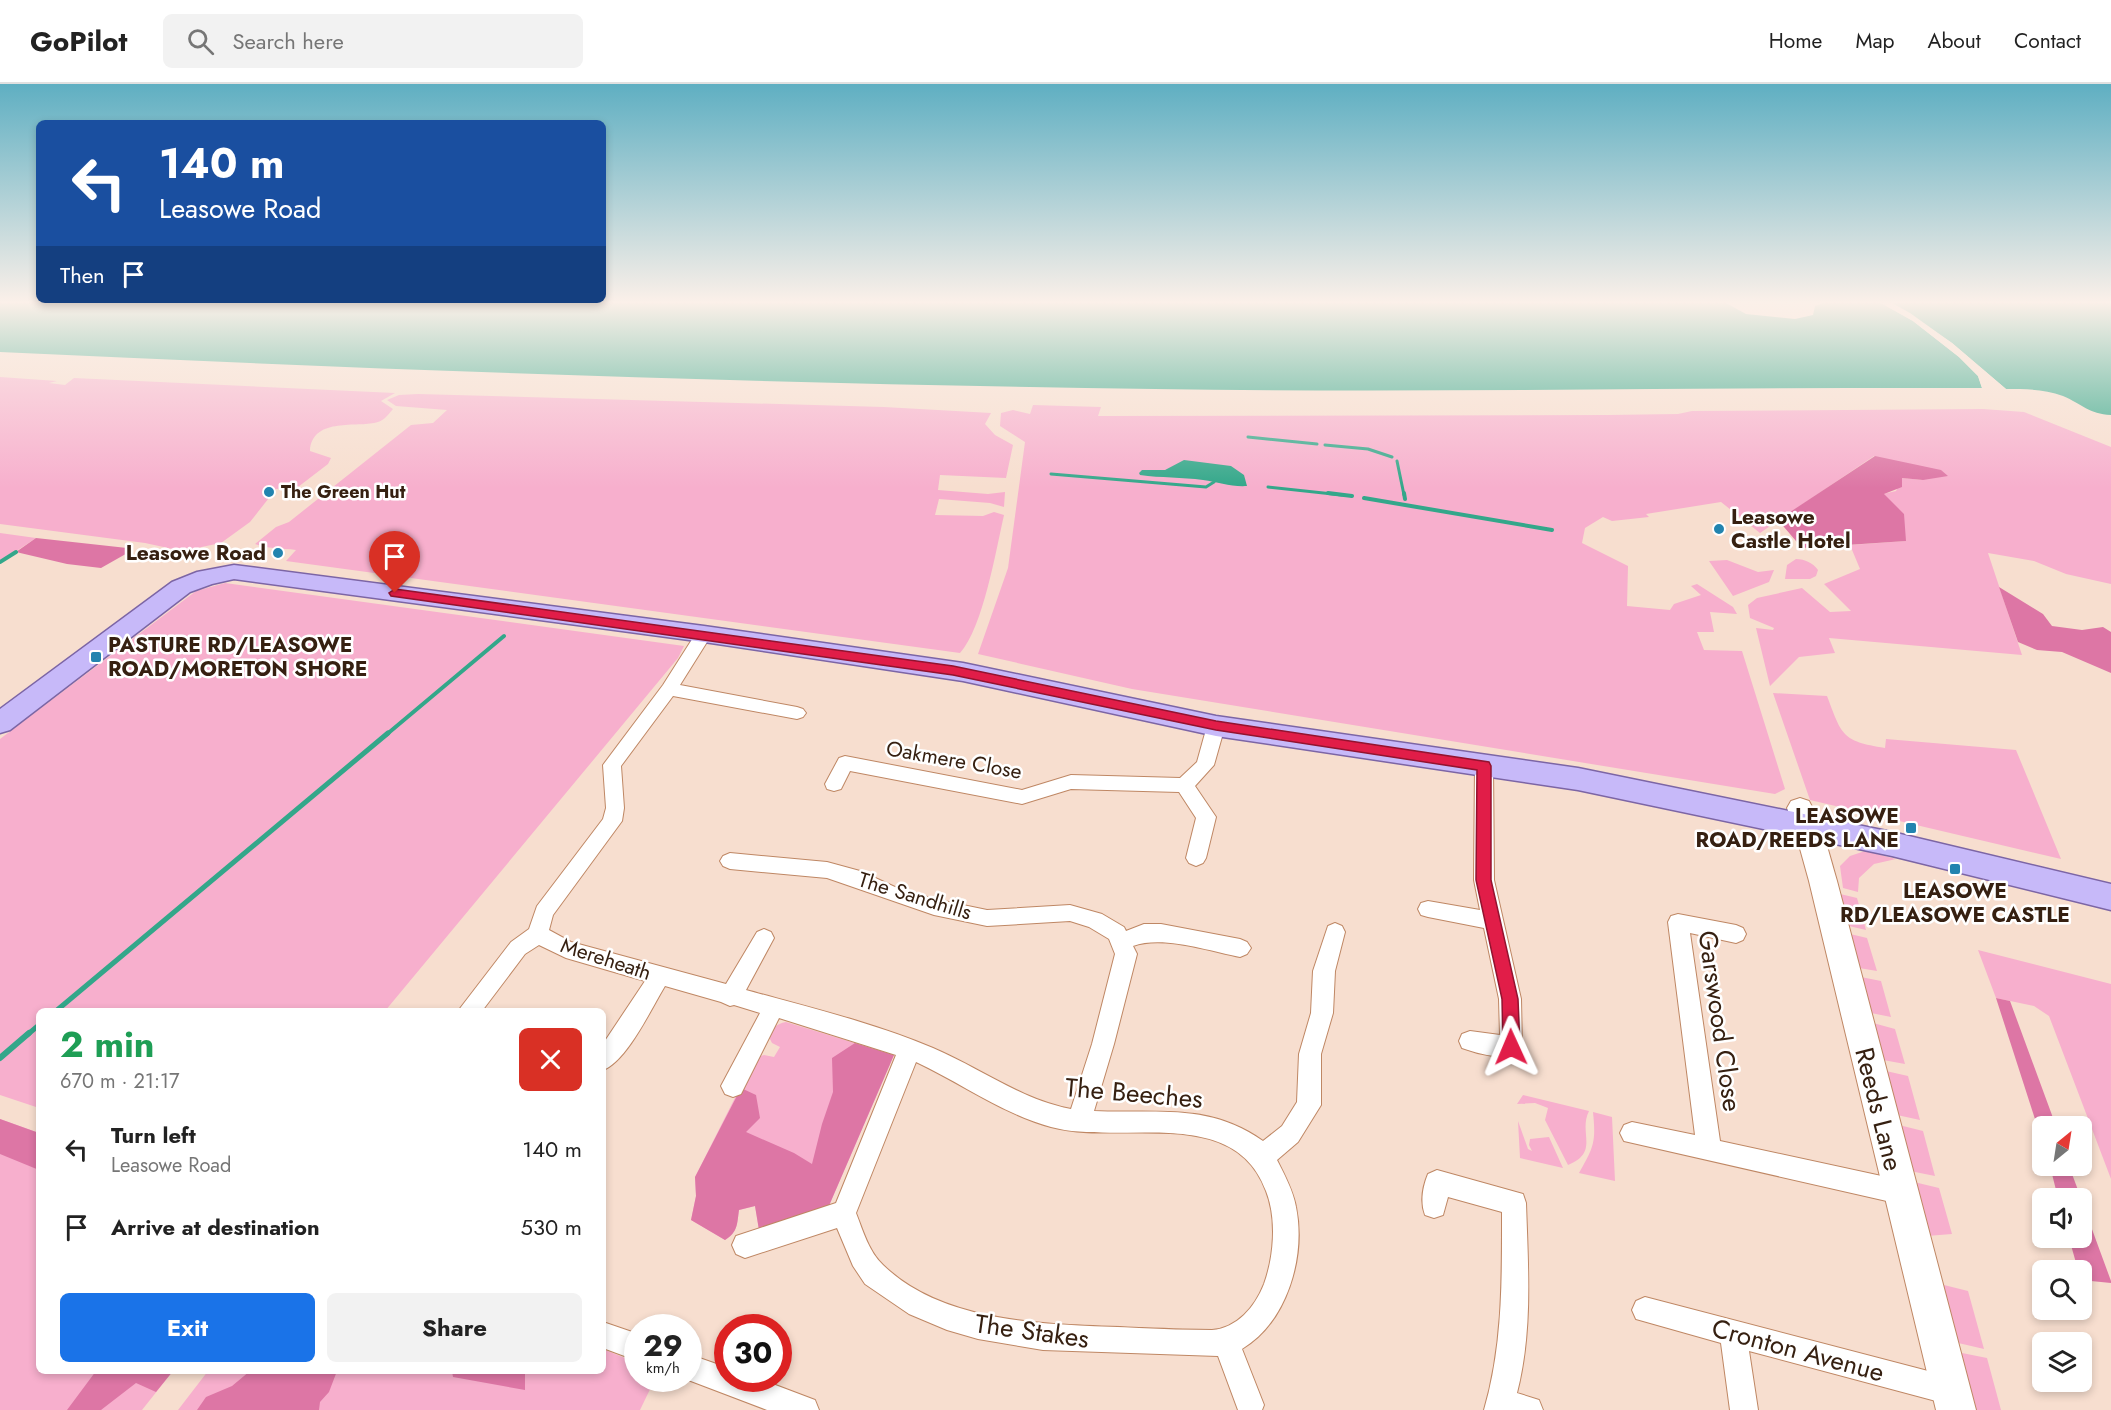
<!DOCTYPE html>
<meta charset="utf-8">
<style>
:root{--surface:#fff;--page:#f2f2f2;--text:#222;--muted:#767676;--line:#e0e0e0;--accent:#1a73e8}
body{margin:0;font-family:Jost,sans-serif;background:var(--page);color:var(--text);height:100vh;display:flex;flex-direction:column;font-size:22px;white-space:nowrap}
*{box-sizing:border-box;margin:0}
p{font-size:20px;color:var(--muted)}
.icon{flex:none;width:33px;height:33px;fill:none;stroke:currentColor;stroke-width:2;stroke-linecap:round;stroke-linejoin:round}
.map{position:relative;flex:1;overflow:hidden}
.details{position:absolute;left:36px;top:924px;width:570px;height:366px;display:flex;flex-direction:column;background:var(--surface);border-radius:9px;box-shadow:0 3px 9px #0003}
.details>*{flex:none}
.hud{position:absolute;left:36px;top:36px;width:570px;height:183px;border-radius:9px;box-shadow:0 3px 9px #0003;background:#1a4fa0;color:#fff;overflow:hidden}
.needle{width:39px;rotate:30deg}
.fabs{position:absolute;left:2032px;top:1032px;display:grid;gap:12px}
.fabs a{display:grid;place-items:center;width:60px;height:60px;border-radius:9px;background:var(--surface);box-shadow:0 3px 9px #0003;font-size:30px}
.speed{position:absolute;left:624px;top:1230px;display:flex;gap:12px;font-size:30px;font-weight:700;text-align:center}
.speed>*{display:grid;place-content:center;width:78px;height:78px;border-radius:50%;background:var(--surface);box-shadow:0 3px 9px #0003;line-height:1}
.speed small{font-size:15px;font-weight:400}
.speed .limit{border:9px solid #d22;background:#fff;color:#111}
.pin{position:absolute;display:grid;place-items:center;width:51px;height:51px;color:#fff;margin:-62px -26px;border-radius:50% 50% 50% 0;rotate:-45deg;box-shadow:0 0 6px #0007}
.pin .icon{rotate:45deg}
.me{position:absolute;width:66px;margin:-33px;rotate:359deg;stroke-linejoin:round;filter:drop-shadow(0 0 4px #0008)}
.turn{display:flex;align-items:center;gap:21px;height:126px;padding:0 24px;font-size:27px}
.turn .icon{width:78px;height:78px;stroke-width:2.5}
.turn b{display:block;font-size:42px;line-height:51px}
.then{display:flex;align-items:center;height:57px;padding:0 24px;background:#0003;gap:12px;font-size:22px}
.round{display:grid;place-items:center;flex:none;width:63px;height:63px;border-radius:9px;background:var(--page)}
.head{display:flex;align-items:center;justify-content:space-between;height:102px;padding:0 24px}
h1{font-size:36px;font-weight:700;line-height:45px;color:#1e9e55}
.primary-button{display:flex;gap:12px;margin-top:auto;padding:12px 24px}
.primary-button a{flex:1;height:69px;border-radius:9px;background:var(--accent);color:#fff;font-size:24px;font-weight:700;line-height:69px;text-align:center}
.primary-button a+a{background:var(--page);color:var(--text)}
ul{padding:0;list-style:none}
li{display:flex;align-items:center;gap:18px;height:78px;padding:0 24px}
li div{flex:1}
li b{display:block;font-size:22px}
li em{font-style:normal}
header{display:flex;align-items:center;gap:36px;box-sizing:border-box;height:84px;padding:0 30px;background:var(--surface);border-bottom:2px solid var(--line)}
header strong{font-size:28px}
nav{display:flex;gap:33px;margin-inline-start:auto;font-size:21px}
.search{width:420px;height:54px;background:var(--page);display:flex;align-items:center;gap:15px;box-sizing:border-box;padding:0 21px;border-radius:9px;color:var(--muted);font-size:22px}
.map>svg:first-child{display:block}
.green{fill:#f7afcd}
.forest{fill:#dd76a5}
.water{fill:#33a78a}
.pier{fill:#f7decf}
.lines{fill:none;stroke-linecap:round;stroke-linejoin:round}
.stream-far3{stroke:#33a78a;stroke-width:3}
.stream-far2{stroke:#33a78a;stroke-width:4}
.stream-far1{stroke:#33a78a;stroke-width:5}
.stream{stroke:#33a78a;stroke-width:6}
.street-casing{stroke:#bf8764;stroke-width:2}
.secondary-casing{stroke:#bf8764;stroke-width:2}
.primary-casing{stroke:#7c65a5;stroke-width:3}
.street{fill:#fff;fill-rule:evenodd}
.secondary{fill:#fff;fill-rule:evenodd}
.primary{fill:#c7b9f9;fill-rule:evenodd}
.route{fill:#e11d48;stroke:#92132f;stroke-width:1.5}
.poi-dot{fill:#2284af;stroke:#fff;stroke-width:2}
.labels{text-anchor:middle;stroke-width:5;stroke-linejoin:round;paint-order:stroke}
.far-poi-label{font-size:18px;font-weight:bold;fill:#362011;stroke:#fff;text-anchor:start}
.poi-label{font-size:21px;font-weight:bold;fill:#362011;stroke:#fff;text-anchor:start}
.street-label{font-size:21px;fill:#362011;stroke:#fff}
.near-street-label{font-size:26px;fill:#362011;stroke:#fff}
</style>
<header>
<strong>GoPilot</strong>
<div class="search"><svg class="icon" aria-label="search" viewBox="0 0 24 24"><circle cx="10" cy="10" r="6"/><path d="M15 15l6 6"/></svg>Search here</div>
<nav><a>Home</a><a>Map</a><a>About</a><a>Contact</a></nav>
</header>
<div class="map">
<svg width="2111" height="1326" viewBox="0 0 2111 1326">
<rect width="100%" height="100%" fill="#f7decf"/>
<!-- green -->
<path class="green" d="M 0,293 L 57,297 L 49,299 L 65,301 L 74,294 L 395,309 L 381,317 L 393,325 C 388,331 383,338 374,339 C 354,343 312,334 310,367 L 331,374 L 328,380 L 298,403 L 276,405 L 250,438 L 221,459 L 182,467 L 145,459 L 0,440 Z
M 418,310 L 884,323 L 991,329 L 985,340 L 995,351 L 1013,361 L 1006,394 L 940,391 L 938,406 L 988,410 L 1005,408 L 1004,423 L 990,419 L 939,415 L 935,431 L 983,432 L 994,428 L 1004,431 C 996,466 983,544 960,569 L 286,477 L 296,466 C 282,464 267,465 255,460 L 276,443 L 289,438 L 411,341 L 433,339 L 447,326 L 396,322 L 387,316 L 399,311 Z
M 1033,321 L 1101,323 L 1098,332 L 1608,331 L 1678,330 L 1692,327 L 1983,325 L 2024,328 L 2111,363 L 2111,500 L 2066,490 L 2034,477 L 1988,469 L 2022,571 L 1829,554 L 1835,569 L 1799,573 L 1770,602 L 1756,544 L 1773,546 L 1774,544 L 1750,534 L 1748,521 L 1757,514 L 1802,504 L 1830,528 L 1851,527 L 1824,500 L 1860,485 L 1850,461 L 1906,457 L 1883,410 L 1896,407 L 1902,394 L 1923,396 L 1874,372 L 1760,449 L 1721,418 L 1646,430 L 1649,433 L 1612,437 L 1603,433 L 1585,444 L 1582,459 L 1628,482 L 1627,522 L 1670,526 L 1674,520 L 1701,511 L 1691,502 L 1697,500 L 1733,523 L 1737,530 L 1710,528 L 1714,548 L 1697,548 L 1704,566 L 1742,567 L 1785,705 L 1775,710 L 1132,605 L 978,570 L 1008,484 L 1025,358 L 1000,342 L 1001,329 L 1013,326 L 1030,330 Z
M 0,449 L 36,454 L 0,478 Z
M 1796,475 C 1805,475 1813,479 1818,486 L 1816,492 L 1810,495 L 1785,495 L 1787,481 Z
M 1727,476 L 1758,488 L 1774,486 L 1769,498 L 1733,512 L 1709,477 Z
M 225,499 L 684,562 L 678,574 L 385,927 L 39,927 L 39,1024 L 0,1011 L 0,655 L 196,507 Z
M 1773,609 L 1827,612 C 1842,651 1841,657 1885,664 L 1886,655 L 2016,666 L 2061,775 L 1810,716 Z
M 1865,767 L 1896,775 L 1874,780 L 1859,794 L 1858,808 L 1843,804 L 1840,782 L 1850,772 Z
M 1840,810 L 1857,814 L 1866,846 L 1849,842 Z
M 1850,850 L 1867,854 L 1877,887 L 1859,884 Z
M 1978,866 L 2111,900 L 2111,1095 L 2049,932 L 2034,922 L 1996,914 Z
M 1861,893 L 1881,897 L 1891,933 L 1871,929 Z
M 786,938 L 894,971 L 828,1124 L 759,1146 L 755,1122 L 739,1126 C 737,1140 738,1148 725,1156 L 691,1136 L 696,1112 L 695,1093 L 755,974 L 764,971 L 774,973 L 780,963 L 772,959 L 769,953 C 772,944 776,940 786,938 Z
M 1873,939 L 1895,945 L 1905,980 L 1883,976 Z
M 1886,987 L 1908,992 L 1920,1036 L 1897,1031 Z
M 1523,1011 L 1589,1027 C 1578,1049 1600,1068 1568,1081 L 1545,1036 L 1548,1024 L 1535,1019 L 1517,1020 Z
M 1593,1028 L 1612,1033 L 1615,1097 L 1579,1089 C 1594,1063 1596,1058 1593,1028 Z
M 0,1035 L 39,1049 L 39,1287 L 173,1287 L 142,1326 L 0,1326 Z
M 1518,1037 L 1528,1065 L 1532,1067 L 1529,1061 L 1530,1055 L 1549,1053 L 1563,1084 L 1520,1074 Z
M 1899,1041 L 1923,1047 L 1935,1092 L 1910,1087 Z
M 1914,1098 L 1939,1104 L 1952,1150 L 1927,1152 Z
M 1940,1200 L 1968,1207 L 1984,1265 L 1954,1258 Z
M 603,1265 L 637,1279 L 638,1294 L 655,1295 L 640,1326 L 178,1326 L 208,1287 L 603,1287 Z
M 1957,1268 L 1987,1274 L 2001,1326 L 1972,1326 Z"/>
<!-- forest -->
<path class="forest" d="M 1875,372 L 1941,386 L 1948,392 L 1923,396 L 1902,394 L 1902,403 L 1884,410 L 1904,430 L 1906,457 L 1802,464 L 1778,436 Z
M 36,454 L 127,464 L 131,467 L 101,484 L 67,480 L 16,468 Z
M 1999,503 L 2043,530 L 2052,542 L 2082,546 L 2103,543 L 2111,548 L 2111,589 L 2062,568 L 2037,566 L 2018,558 Z
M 1996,914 L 2010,917 L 2056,1042 L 2043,1042 L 2043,1060 Z
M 855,959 L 894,971 L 828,1124 L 759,1146 L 755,1122 L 739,1126 C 737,1140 738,1148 725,1156 L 691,1136 L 696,1112 L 695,1093 L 741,1004 L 756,1011 L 760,1034 L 746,1048 L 794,1069 L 812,1080 L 822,1040 L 833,1008 L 832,974 Z
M 0,1035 L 39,1049 L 39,1086 L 0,1070 Z
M 2050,1082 L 2069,1082 L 2081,1114 L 2058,1114 Z
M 2082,1118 L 2111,1197 L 2111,1199 L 2091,1197 L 2082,1192 L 2082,1186 L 2078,1186 L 2069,1154 L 2082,1154 Z
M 96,1287 L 173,1287 L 156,1308 L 136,1299 L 101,1326 L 67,1326 Z
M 250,1287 L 337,1287 L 329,1308 L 320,1318 L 319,1326 L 197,1326 L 206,1313 L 232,1302 Z
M 452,1287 L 525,1287 L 525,1306 L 453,1293 Z"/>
<!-- water -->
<path class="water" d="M 0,219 L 1758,219 L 1779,225 L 1811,219 L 1881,219 L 1913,237 L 1959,273 L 1978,292 L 1982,304 C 1707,303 1431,309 1155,305 C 770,300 385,286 0,268 Z
M 1892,219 L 2111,219 L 2111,331 C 2089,330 2082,320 2063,312 C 2044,305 2026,305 2006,305 L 1952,259 Z
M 1184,376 L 1231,382 L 1244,391 L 1247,402 C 1231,403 1218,398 1203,396 C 1182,393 1161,394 1140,391 L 1139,389 L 1142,386 L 1165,386 Z"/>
<!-- pier -->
<path class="pier" d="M 1726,219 L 1764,219 L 1779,222 L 1796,219 L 1823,219 L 1815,222 L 1813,231 L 1795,235 L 1746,230 Z
M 1881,219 L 1892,219 L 1910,229 L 1952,259 L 2006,305 L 2001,305 L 1992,299 L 1965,274 L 1980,291 L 1985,304 L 1982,304 L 1978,292 L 1959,273 L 1913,237 Z"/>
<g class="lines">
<!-- stream-far3 -->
<path class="stream-far3" d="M 1248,353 L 1317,360
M 1325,361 L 1368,365 L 1392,373
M 1397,377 L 1404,411
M 1051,390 L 1206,403 L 1214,398
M 1268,403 L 1342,411"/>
<!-- stream-far2 -->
<path class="stream-far2" d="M 1328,409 L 1352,412
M 1404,409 L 1405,415
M 1364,414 L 1552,446
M 0,478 L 16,468
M 386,651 L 504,552"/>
<!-- stream-far1 -->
<path class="stream-far1" d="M 56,927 L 388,649
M 27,951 L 39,941"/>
<!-- stream -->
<path class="stream" d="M 0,974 L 29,949"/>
<!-- street casing -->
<g class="street-casing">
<path id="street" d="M 704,545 L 710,546 L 712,550 L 680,601 L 797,623 L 803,625 L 806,629 L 803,633 L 797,635 L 673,612 L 621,682 L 624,724 L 622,737 L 553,831 L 549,846 L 571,858 L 726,900 L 757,848 L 764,845 L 771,848 L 774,854 L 746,906 C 808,923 874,939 933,964 C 980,984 1020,1015 1071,1025 L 1092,960 L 1115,870 L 1109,855 L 1089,843 L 1070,837 L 987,842 L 934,831 L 827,794 L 730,785 L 723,782 L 720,777 L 723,772 L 730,769 L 827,778 L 860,787 L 895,803 L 934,815 L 987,826 L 1070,821 L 1102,830 L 1124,843 L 1126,847 L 1144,840 L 1161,840 L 1240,855 L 1247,858 L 1251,864 L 1247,870 L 1240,873 C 1209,867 1163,851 1133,862 L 1137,870 L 1114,960 L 1094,1027 C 1156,1030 1208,1018 1263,1057 L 1282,1042 L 1297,1018 L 1299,970 L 1311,929 L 1313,887 L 1328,842 L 1335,839 L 1342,842 L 1345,848 L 1335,887 L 1333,929 L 1321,970 L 1321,1021 L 1298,1058 L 1277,1076 C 1284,1090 1293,1106 1296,1123 C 1306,1173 1287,1238 1242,1265 L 1264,1321 L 1262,1326 L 1238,1326 L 1218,1272 L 1043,1266 L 978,1255 L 947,1246 L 909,1230 L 865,1200 L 853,1182 L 837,1144 L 745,1174 L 736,1170 L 732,1161 L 736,1152 L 836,1119 L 896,971 L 779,934 L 741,1010 L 733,1013 L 725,1010 L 721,1002 L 760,929 L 734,921 L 730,922 L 721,918 L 665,902 C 651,925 627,977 603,986 L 603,960 L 645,897 L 566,874 L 539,861 L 525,870 L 482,927 L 458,927 L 511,858 L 529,845 L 537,822 L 603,735 L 606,724 L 603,681 L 663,601 L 698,546 ZM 916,978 C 961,999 1003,1030 1051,1043 C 1120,1062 1234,1019 1266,1107 C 1277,1135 1274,1172 1264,1200 C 1255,1223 1237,1244 1212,1246 C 1188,1246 1164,1245 1139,1244 C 1057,1240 947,1243 883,1181 C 869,1168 863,1147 856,1129 Z
M 1216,636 L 1222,638 L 1225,642 L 1214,681 L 1195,702 L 1216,733 L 1206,774 L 1203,779 L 1196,782 L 1189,779 L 1186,774 L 1196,734 L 1179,708 L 1071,705 L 1022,720 L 850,687 L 841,705 L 834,707 L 827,705 L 825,700 L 839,674 L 845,672 L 1022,706 L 1071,691 L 1180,694 L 1197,678 L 1207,642 L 1210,638 Z
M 1484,675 L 1490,677 L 1493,682 L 1494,796 L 1521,915 L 1522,963 L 1519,970 C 1503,976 1478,970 1462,964 L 1459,957 L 1462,950 L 1470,947 L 1500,951 L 1499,915 L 1484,844 L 1428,833 L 1421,831 L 1418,825 L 1421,819 L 1428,817 L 1480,826 L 1474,796 L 1475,682 L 1478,677 Z
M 1678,830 L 1736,841 L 1743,844 L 1746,850 L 1743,856 L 1736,859 L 1690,849 L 1720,1057 L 1900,1096 L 1909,1099 L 1912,1108 L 1909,1117 L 1900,1120 L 1624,1057 L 1620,1049 L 1624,1041 L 1632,1038 L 1695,1051 L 1668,838 L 1671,832 Z
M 1437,1086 L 1523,1110 L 1526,1119 C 1528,1182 1533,1247 1517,1309 L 1539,1316 L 1543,1326 L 1484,1326 C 1503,1261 1502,1195 1502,1128 L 1448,1113 L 1443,1131 L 1434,1134 L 1425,1131 C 1420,1118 1423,1102 1428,1090 Z
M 1645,1213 L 1951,1293 L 1961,1297 L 1965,1307 L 1961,1317 L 1951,1321 L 1749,1267 L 1758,1326 L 1730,1326 L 1721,1259 L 1636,1235 L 1632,1226 L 1636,1217 Z
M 603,1238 L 638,1250 L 638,1277 L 603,1264 Z
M 688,1270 L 728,1284 L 728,1294 L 757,1294 L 815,1316 L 819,1326 L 767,1326 L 683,1294 L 688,1294 Z"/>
</g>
<!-- secondary casing -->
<g class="secondary-casing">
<path id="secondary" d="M 1800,714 L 1809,717 C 1823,742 1829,770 1837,797 L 1976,1326 L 1936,1326 L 1809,797 L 1794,743 L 1787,724 L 1791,717 Z"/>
</g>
<!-- primary casing -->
<g class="primary-casing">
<path id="primary" d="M 234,481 L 704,542 L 963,579 L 1216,632 L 1578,684 L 1892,748 L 2111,800 L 2111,826 L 1892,772 L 1578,706 L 1216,652 L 963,597 L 704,558 L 234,495 L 212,500 L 190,508 L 10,646 L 0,649 L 0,625 L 172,498 L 197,488 Z"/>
</g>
<!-- street -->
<use href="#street" class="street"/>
<!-- secondary -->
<use href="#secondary" class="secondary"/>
<!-- primary -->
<use href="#primary" class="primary"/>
</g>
<!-- sky -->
<linearGradient id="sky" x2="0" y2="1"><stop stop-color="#5fafc2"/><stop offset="0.54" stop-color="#fbf0e9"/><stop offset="1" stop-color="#fbf0e9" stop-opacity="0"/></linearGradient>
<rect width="2111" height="404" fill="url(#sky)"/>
<!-- route -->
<path class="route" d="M 395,505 L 953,582 L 1216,637 L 1489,678 L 1491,682 L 1491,796 L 1518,915 L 1520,963 L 1517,969 L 1511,971 L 1505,969 L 1503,963 L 1502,915 L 1476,796 L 1477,686 L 1216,646 L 953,591 L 391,512 L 389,509 Z"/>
<!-- markers -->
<g class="poi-dot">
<circle cx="269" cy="408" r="6"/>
<circle cx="1719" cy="445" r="6"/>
<circle cx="278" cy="469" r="6"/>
<rect x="90" y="567" width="12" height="12" rx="3"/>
<rect x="1905" y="738" width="12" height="12" rx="3"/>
<rect x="1949" y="779" width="12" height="12" rx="3"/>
</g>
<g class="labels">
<!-- far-poi labels -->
<g class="far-poi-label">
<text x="281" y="414">The Green Hut</text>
</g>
<!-- poi labels -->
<g class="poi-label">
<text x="1731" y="440">Leasowe<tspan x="1731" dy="24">Castle Hotel</tspan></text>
<text x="266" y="476" text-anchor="end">Leasowe Road</text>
<text x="108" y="568">PASTURE RD/LEASOWE<tspan x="108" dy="24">ROAD/MORETON SHORE</tspan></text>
<text x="1899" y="739" text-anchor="end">LEASOWE<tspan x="1899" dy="24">ROAD/REEDS LANE</tspan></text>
<text x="1955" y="814" text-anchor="middle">LEASOWE<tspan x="1955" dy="24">RD/LEASOWE CASTLE</tspan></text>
</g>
<!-- street labels -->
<g class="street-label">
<text transform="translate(954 676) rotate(10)" y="7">Oakmere Close</text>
<text transform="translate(915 812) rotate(17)" y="7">The Sandhills</text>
<text transform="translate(606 875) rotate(18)" y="7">Mereheath</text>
</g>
<!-- near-street labels -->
<g class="near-street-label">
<text transform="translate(1720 937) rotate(82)" y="9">Garswood Close</text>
<text transform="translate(1134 1009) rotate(5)" y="9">The Beeches</text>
<text transform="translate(1879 1025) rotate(76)" y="9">Reeds Lane</text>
<text transform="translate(1032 1247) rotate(8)" y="9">The Stakes</text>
<text transform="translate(1798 1266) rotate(15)" y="9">Cronton Avenue</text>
</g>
</g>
</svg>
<div class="fabs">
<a><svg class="needle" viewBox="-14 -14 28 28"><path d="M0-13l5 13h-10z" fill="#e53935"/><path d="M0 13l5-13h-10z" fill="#767676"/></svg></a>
<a><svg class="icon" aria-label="sound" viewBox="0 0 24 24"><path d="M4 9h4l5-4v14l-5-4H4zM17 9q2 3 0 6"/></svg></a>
<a><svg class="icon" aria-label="search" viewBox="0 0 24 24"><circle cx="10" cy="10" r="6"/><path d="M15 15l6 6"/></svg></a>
<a><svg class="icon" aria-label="layers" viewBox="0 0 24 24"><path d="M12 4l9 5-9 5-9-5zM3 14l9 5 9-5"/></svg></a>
</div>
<div class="speed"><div>29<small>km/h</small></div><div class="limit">30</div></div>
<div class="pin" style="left:395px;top:509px;background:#d93025"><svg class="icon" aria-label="arrive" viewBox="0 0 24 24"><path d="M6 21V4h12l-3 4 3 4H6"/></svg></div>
<svg class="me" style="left:1511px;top:963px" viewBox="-20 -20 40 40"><path d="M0-17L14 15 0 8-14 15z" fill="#e11d48" stroke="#fff" stroke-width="4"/></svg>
<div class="hud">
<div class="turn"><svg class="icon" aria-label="left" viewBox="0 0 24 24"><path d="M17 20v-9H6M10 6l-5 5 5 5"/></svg><div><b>140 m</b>Leasowe Road</div></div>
<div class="then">Then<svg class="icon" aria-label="arrive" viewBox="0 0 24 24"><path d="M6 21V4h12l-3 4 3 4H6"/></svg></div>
</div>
<section class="details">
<div class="head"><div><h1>2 min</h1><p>670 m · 21:17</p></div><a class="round" style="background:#d93025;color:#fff"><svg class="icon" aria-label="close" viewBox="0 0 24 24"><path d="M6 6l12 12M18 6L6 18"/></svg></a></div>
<ul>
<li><svg class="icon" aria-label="left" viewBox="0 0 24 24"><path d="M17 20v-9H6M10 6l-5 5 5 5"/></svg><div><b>Turn left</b><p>Leasowe Road</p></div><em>140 m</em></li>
<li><svg class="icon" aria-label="arrive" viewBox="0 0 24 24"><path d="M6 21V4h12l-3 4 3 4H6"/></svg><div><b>Arrive at destination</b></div><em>530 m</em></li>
</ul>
<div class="primary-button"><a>Exit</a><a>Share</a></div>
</section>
</div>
